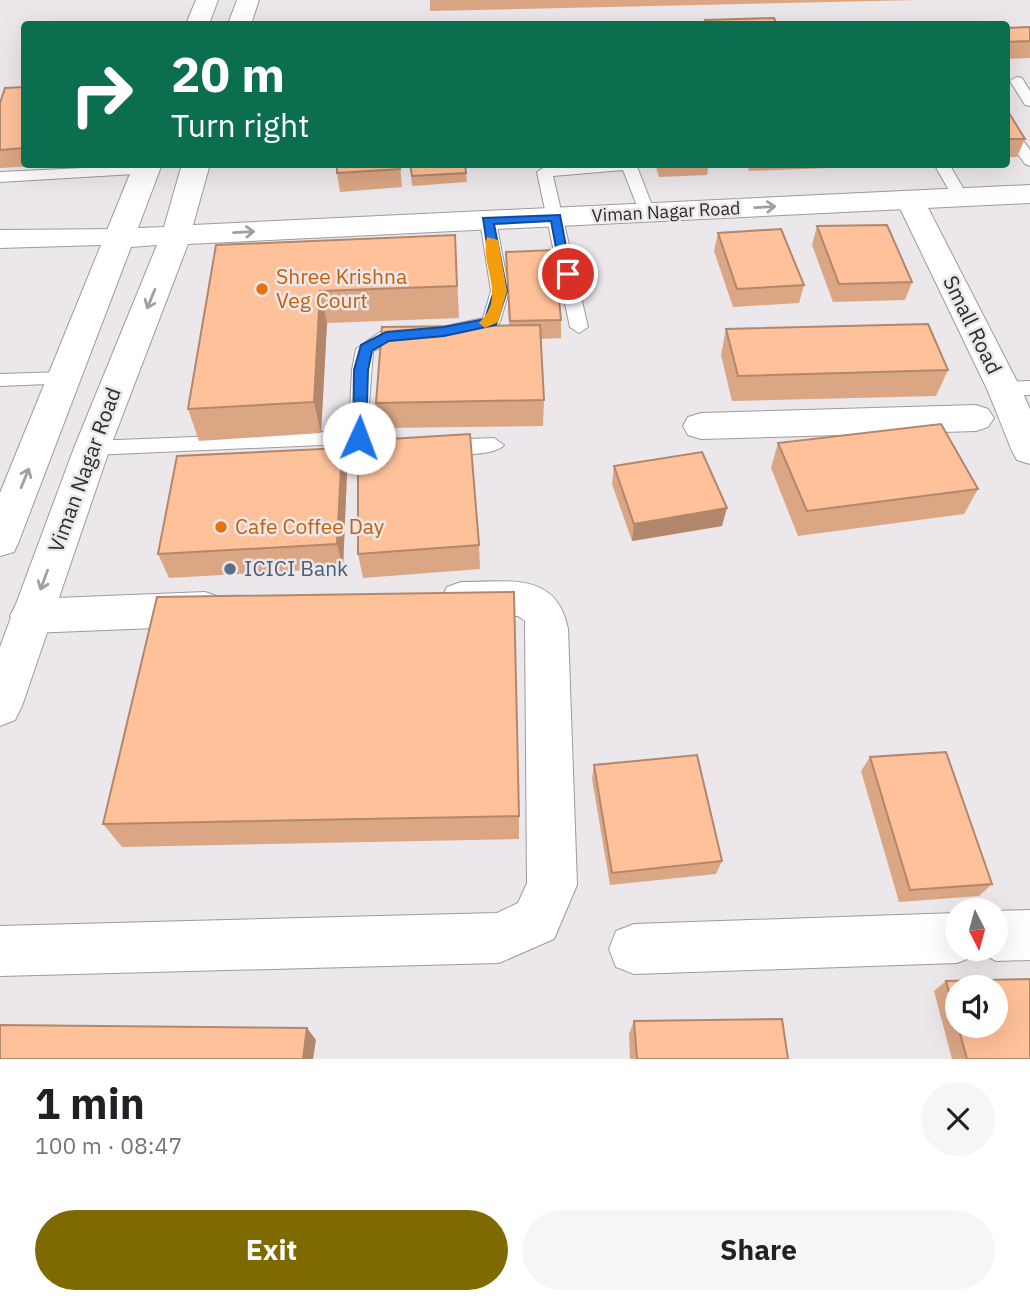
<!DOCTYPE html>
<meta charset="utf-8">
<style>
:root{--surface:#fff;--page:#f6f6f6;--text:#202124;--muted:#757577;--accent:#7f6a01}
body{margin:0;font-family:"IBM Plex Sans",sans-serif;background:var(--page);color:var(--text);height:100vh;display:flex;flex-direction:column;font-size:26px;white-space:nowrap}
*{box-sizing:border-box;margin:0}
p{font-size:23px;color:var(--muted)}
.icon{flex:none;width:38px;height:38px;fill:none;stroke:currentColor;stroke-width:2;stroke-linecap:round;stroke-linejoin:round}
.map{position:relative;height:1059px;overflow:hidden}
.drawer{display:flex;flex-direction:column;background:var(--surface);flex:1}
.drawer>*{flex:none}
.guide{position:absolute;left:21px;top:21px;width:989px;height:147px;border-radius:7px;box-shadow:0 7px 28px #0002;background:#0b6e4f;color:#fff;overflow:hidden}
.needle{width:46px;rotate:174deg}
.buttons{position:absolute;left:945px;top:898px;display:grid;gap:14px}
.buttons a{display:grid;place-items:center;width:63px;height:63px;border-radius:50%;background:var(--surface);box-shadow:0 7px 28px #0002;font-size:35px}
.pin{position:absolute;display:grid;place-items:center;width:60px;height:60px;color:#fff;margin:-30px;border:4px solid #fff;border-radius:50%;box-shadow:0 2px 7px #0007}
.me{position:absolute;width:77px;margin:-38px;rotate:2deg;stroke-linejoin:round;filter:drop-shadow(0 0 5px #0008)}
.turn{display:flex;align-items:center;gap:24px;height:147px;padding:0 35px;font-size:32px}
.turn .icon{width:91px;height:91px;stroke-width:2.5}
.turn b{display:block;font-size:49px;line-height:60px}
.round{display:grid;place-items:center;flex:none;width:74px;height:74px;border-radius:37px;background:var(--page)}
.overview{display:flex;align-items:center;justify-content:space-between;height:119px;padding:0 35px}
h1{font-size:42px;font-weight:800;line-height:52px}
.button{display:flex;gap:14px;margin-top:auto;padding:14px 35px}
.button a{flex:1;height:80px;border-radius:42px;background:var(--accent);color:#fff;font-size:28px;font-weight:800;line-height:80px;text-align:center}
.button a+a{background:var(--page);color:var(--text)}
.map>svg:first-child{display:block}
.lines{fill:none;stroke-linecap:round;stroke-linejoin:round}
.service-casing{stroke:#9e9a9e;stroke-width:2}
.minor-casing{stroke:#9e9a9e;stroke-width:2}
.tertiary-casing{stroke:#9e9a9e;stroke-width:2}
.service{fill:#fff;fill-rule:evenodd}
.minor{fill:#fff;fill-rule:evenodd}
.tertiary{fill:#fff;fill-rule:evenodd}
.wall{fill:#dba684;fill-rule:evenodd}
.shaded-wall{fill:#b2876c}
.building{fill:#ffc19a;stroke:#b2876c;stroke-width:2}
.oneway{stroke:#a1a0a1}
.route{fill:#1a73e8;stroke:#114b97;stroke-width:2}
.slow{fill:#f59e0b}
.food-dot{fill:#e8710a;stroke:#ebe7eb;stroke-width:2.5}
.service-dot{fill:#5c6f8a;stroke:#ebe7eb;stroke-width:2.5}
.labels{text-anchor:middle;stroke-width:5;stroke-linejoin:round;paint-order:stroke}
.far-street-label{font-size:18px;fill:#2e2d2e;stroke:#ebe7eb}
.food-label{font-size:21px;fill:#c56008;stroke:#ebe7eb;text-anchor:start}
.street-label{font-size:21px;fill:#2e2d2e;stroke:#ebe7eb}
.service-label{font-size:21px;fill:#4e5e75;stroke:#ebe7eb;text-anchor:start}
</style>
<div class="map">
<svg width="1030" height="1059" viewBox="0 0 1030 1059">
<rect width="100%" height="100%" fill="#ebe7eb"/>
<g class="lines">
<!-- service casing -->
<g class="service-casing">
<path id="service" d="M 1017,77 L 1022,78 L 1030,91 L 1030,106 L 1025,105 L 1010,81 Z
M 1006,123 L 1011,124 L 1030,150 L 1030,166 L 1025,164 L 1006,138 Z
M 580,164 L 636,164 L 655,213 L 647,218 L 641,216 L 623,170 L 553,176 L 588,327 L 579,333 L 570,327 L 537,172 L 545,167 Z
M 934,164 L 949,164 L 969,198 L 967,201 L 955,201 Z
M 146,165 L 151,167 L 151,173 L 0,182 L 0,172 Z
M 488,216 L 496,221 L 509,291 L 500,322 L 497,326 L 448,337 L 442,335 L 439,331 L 442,327 L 483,318 L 491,291 L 480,221 Z
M 409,329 L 418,335 L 415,339 L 390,342 L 373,352 L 366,443 L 92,455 L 82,448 L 92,441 L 349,431 L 352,370 L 356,349 L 380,332 Z
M 65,372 L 74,378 L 72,383 L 0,386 L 0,374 Z
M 1030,381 L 1030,395 L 1004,396 L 995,389 L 1004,382 Z
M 494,438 L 504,445 C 497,456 440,458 433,447 L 443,440 Z"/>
</g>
<!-- minor casing -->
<g class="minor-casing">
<path id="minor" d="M 910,191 L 920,194 L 924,200 L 1021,389 L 1030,409 L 1030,464 L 1017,460 L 1012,451 L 987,389 L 896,200 L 900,194 Z
M 121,229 L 132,232 L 136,238 L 132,244 L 0,248 L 0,230 Z
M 976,405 L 988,409 L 994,418 L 988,427 L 976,431 L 701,439 L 688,435 L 683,426 L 688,417 L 701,413 Z
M 461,582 C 508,582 557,571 568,629 L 577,885 L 554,939 L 499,963 L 0,976 L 0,926 L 497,913 L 518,903 L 527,883 L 525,621 L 518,616 L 461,616 L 447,611 L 441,599 L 447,587 Z
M 205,592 L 219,597 L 225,609 L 219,621 L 205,626 L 31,633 L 16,628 L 10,616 L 16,604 L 31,599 Z
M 1030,910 L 1030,960 L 996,961 L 977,951 L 975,956 L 957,963 L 634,974 L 616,967 L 609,949 L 616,931 L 634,924 L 957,913 L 957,948 L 996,948 L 996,911 Z"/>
</g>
<!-- tertiary casing -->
<g class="tertiary-casing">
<path id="tertiary" d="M 196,0 L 218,0 L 209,24 L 186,24 Z
M 237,0 L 259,0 L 251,24 L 228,24 Z
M 134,164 L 162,164 L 138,228 L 164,227 L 182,164 L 210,164 L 193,225 L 1030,185 L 1030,203 L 188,244 L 110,448 L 22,706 L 15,720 L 0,726 L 0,647 L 74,448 L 157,245 L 131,247 L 19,541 L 14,552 L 0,556 L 0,493 Z"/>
</g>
<!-- service -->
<use href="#service" class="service"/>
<!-- minor -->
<use href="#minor" class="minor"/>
<!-- tertiary -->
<use href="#tertiary" class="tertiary"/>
</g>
<!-- wall -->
<path class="wall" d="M 430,0 L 918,0 L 430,11 Z
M 1030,27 L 1030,58 L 1006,59 L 1006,28 Z
M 24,87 L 24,164 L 39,164 L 38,166 L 0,168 L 0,103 Z
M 1006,108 L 1025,139 L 1017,157 L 1006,157 Z
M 400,164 L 402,187 L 340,192 L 337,173 Z
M 410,164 L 466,173 L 467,182 L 412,186 Z
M 655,164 L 709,164 L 707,175 L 659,177 Z
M 747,164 L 831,164 L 830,168 L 749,171 Z
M 817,226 L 912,282 L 905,300 L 833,302 L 812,245 Z
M 718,233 L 804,285 L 799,303 L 733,307 L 714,251 Z
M 455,235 L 459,318 L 327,323 L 321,433 L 199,441 L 188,409 L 216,245 Z
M 506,252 L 561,320 L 561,338 L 541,339 L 544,400 L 543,426 L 380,428 L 376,403 L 509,325 Z
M 726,329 L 948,370 L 936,396 L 732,401 L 721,355 Z
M 778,443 L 978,489 L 964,514 L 798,536 L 771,468 Z
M 614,466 L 722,526 L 632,541 L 612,484 Z
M 347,473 L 343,568 L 169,578 L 158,554 Z
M 479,545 L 480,569 L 363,578 L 358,554 Z
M 870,757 L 992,884 L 979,896 L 899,902 L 861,771 Z
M 594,765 L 722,861 L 716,874 L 610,885 L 592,779 Z
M 519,816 L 519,839 L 122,847 L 103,824 Z
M 1030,979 L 1030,1059 L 952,1059 L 934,991 L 946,981 ZM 957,987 L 996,987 L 996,1026 L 957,1026 Z
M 634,1021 L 788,1059 L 630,1059 L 629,1034 Z"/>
<!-- shaded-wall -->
<path class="shaded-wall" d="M 320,291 L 327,323 L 321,433 L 314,402 Z
M 342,448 L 347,473 L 343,568 L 337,544 Z
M 727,508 L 722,526 L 632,541 L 634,524 Z
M 307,1028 L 316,1040 L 313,1059 L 303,1059 Z"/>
<!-- building -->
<path class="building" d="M 774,18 L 777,24 L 707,24 L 705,20 Z
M 1030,27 L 1030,41 L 1006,42 L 1006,28 Z
M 24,87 L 24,148 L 0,150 L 0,103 L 5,88 Z
M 1006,108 L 1025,139 L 1006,139 Z
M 337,164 L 400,164 L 400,169 L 337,173 Z
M 410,164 L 465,164 L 466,173 L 412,176 Z
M 887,225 L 912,282 L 839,284 L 817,226 Z
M 781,229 L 804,285 L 737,289 L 718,233 Z
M 455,235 L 457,286 L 320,291 L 314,402 L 188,409 L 216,245 Z
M 554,250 L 561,320 L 510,321 L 506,252 Z
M 928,324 L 948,370 L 738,376 L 726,329 Z
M 540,325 L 544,400 L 376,403 L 382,327 Z
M 941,424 L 978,489 L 807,511 L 778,443 Z
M 470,434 L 479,545 L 358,554 L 358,441 Z
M 342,448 L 337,544 L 158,554 L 177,456 Z
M 702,452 L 727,508 L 634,524 L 614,466 Z
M 514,592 L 519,816 L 103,824 L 157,597 Z
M 946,752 L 992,884 L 910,890 L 870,757 Z
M 697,755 L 722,861 L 612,873 L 594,765 Z
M 1030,979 L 1030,1059 L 967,1059 L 958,1026 L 996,1026 L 996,987 L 957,987 L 957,1021 L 946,981 Z
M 782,1019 L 788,1059 L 637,1059 L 634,1021 Z
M 0,1025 L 307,1028 L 303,1059 L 0,1059 Z"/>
<!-- one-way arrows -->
<defs><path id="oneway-shaft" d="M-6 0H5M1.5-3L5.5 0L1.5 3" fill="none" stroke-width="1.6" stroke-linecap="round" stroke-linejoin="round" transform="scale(1.75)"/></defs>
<g class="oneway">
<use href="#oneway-shaft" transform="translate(765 207) rotate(-3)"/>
<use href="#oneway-shaft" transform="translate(244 232) rotate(-3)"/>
<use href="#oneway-shaft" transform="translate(151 299) rotate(112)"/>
<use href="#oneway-shaft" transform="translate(25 478) rotate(-68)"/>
<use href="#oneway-shaft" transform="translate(44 580) rotate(110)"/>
</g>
<!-- route -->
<path class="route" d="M 560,215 L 572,277 L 561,274 L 551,221 L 494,224 L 507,291 L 496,325 L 444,336 L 389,341 L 372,351 L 368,370 L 366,438 L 359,443 L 353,442 L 354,370 L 361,345 L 386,332 L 444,327 L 485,319 L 494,291 L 483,218 Z"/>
<!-- slow -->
<path class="slow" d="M 487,237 L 498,240 L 507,291 L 498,322 L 485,328 L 479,323 C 508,295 479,267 487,237 Z"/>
<!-- markers -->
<g class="food-dot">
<circle cx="262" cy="289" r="7"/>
<circle cx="221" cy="527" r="7"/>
</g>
<circle class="service-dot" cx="230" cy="569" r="7"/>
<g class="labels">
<!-- far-street labels -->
<g class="far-street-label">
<text transform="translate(666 212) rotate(-3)" y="6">Viman Nagar Road</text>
</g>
<!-- food labels -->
<g class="food-label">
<text x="276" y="284">Shree Krishna<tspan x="276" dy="24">Veg Court</tspan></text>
<text x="235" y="534">Cafe Coffee Day</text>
</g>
<!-- street labels -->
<g class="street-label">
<text transform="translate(972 325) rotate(64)" y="7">Small Road</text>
<text transform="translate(85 470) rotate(-70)" y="7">Viman Nagar Road</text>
</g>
<!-- service labels -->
<g class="service-label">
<text x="244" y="576">ICICI Bank</text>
</g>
</g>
</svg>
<div class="buttons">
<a><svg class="needle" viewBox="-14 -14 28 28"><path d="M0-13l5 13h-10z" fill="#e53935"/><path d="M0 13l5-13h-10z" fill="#757577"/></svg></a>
<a><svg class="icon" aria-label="sound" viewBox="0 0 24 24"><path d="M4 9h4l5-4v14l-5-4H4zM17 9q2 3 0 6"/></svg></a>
</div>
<div class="pin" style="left:568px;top:274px;background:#d93025"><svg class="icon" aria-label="arrive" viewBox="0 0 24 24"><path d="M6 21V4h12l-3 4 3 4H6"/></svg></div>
<svg class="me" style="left:359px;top:438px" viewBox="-20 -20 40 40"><circle r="19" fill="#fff"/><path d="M0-13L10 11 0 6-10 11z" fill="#1a73e8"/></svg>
<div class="guide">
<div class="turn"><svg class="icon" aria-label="right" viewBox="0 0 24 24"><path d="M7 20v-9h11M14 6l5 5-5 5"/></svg><div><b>20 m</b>Turn right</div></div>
</div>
</div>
<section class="drawer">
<div class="overview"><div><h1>1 min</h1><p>100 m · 08:47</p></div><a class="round"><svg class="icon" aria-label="close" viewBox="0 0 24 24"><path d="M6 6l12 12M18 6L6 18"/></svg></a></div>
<div class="button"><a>Exit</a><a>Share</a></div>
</section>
